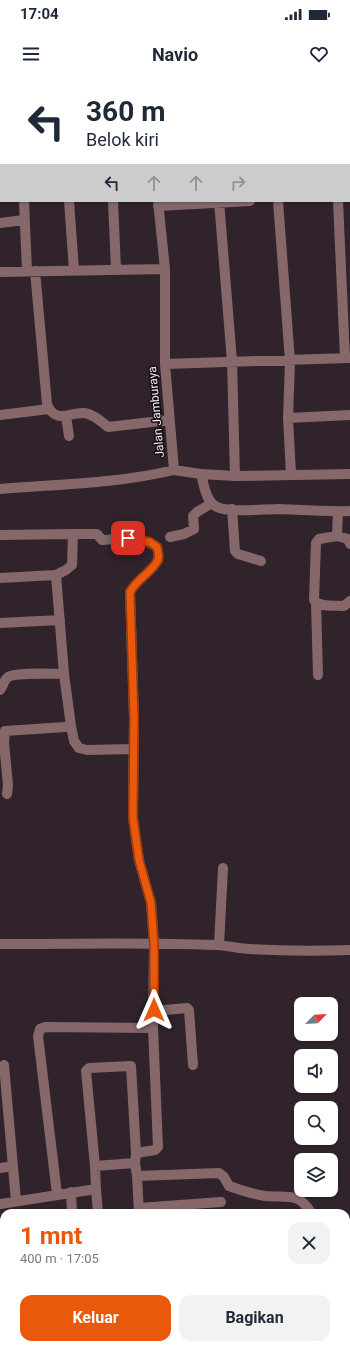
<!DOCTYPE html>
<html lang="id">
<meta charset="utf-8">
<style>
:root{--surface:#fff;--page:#f2f2f3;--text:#1f2937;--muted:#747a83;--accent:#ea580c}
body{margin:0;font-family:Roboto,sans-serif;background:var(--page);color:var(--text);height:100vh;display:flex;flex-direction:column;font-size:15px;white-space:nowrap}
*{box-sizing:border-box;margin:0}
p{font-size:13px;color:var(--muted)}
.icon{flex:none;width:22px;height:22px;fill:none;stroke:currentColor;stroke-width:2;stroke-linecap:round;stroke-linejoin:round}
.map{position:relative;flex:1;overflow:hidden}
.details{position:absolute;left:0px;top:1129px;width:350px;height:140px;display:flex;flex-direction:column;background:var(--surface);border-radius:12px 12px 0 0;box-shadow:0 1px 3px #0004}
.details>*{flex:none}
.top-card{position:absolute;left:0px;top:0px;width:350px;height:122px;box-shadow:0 1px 3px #0004;background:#fff;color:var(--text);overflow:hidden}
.needle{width:26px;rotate:65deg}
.tools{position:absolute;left:294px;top:917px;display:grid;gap:8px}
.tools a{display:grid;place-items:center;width:44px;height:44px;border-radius:8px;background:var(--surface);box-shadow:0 1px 3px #0004;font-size:20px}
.pin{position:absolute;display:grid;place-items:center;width:34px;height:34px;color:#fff;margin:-17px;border-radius:8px;box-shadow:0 2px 6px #0006}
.me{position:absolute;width:44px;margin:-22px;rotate:0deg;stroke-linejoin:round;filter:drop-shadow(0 0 3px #0008)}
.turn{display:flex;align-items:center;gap:14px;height:84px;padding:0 20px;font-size:18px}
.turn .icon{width:52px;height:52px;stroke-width:2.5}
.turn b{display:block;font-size:28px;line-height:34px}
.lanes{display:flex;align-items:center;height:38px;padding:0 20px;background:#0003;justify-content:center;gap:20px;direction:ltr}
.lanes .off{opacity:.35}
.round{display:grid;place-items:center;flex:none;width:42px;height:42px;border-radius:12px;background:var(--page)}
.head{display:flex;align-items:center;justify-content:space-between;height:68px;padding:0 20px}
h1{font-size:24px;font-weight:700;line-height:30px;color:var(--accent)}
.button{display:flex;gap:8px;margin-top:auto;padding:8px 20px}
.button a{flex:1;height:46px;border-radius:12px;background:var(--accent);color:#fff;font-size:16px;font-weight:700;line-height:46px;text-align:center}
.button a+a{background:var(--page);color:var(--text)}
.status{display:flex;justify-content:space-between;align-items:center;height:28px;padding:0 20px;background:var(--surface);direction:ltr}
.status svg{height:11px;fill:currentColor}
header{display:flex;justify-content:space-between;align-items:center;height:52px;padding:0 20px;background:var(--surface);font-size:18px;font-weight:700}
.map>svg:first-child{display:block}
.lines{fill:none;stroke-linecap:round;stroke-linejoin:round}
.minor{stroke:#86686b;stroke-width:10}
.route-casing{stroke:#983908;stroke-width:10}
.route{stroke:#ea580c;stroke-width:7}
.labels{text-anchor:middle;stroke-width:3;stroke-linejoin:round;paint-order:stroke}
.street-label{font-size:12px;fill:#f2e9ef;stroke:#150f12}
</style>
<div class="status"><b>17:04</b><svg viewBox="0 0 49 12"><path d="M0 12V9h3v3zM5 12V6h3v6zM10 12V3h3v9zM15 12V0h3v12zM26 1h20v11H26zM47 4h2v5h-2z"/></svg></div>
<header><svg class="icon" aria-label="menu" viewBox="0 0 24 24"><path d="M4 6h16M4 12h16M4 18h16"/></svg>Navio<svg class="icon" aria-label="heart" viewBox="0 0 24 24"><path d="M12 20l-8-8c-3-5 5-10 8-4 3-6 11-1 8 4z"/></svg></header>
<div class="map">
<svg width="350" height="1269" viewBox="0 0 350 1269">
<rect width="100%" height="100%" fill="#30232b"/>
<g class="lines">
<!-- minor -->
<path class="minor" d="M 108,0 L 108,1
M 154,1 L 154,0
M 205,1 L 205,0
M 0,2 L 1,2
M 349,3 L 350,3
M 0,45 L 1,45
M 349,57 L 350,57
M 0,89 L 1,89
M 349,116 L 350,116
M 24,121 L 27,191
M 69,121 L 74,190
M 113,121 L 116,189
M 219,121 L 232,281 L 235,396 L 350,394
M 278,121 L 290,281 L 288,338 L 291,394
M 338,121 L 345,278
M 158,126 L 250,121
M 0,143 L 24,140
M 35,191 L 47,324 C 55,344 68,333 83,333 C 92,333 102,342 108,347 L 169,340
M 0,192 L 165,189
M 165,284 L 350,278
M 0,335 L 49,329
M 66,336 L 69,356
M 288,338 L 350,335
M 174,390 L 201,394 L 235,396
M 201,394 C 204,405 206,422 217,427 C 229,433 264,429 279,429 C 302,430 326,432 350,431
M 0,409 C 60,404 115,404 174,390 L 165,284 L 165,189 L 158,121
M 232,429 L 235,471 L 238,474 L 261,481
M 338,431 L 337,456 L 348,459 L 350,464
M 0,455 L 73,454
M 337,456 L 319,459 L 316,463 L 314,520 C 319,528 335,525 344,526 L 350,521
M 170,457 L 184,454 L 194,449 L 193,436 L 197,432 L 212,423
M 56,495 L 64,594 L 71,646
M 0,498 L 56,495 L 66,490 L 72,485 L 73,454 L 97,454 L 102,460 C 121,459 141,455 157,467 C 158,471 159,477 158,480 C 154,490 136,500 130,512 L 134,638 L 133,738 L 139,780 L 151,823 L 154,863 L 153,948 L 158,1067 L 155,1070 L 136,1073 L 135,1083 L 137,1096 L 139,1133
M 316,523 L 318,595
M 0,543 L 60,540
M 0,610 C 3,606 4,600 8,597 C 16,592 53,594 64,594
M 7,714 L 8,705 L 4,663 L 5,651 L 65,647 L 71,646 L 74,661 L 79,668 L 87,670 L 133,669
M 0,864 C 72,864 144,862 216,865 C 227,865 238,869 250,869 C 283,871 316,871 350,870
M 219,865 L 223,788
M 154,931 L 187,928 L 189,930 L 193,985
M 4,985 L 16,1121
M 95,1086 L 86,991 L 89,988 L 131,986 L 136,1073
M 0,1088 L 13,1086
M 137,1096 L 219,1093 L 224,1097 L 229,1106 C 240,1110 253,1114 265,1116 C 285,1118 299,1111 311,1133
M 96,1109 L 98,1133
M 71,1112 L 72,1133
M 57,1114 L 38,956 L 40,949 L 45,947 L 153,948
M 0,1124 L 96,1109 L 95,1086 L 135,1083
M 139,1128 L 221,1122
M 346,1144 L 350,1145
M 0,1176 L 4,1176
M 0,1227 L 4,1226
M 81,1265 L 82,1269
M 130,1265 L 131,1269"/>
</g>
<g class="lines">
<!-- route casing -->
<g class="route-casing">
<path id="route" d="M 128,458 L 150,462 L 157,467 C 158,471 159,477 158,480 C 154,490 136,500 130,512 L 134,638 L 133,738 L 139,780 L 151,823 L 154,864 L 154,930"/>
</g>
<!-- route -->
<use href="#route" class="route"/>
</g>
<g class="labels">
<!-- street labels -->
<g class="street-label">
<text transform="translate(156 332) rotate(-95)" y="4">Jalan Jamburaya</text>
</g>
</g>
</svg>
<div class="tools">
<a><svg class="needle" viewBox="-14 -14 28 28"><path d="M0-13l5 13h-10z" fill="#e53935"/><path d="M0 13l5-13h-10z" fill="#747a83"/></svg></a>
<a><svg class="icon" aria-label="sound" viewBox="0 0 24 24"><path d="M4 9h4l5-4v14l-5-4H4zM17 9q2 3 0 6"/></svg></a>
<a><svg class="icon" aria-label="search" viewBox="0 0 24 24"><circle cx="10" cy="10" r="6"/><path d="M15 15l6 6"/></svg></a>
<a><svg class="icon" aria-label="layers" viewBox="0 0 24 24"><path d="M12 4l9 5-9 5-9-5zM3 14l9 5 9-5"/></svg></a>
</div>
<div class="pin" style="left:128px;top:458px;background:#d93025"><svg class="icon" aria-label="arrive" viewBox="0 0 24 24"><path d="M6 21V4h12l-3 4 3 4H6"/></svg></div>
<svg class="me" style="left:154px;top:930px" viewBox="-20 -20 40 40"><path d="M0-17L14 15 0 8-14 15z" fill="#ea580c" stroke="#fff" stroke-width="4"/></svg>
<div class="top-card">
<div class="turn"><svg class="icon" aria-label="left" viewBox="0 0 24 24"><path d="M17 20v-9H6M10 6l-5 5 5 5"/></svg><div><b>360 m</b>Belok kiri</div></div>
<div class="lanes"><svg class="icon" aria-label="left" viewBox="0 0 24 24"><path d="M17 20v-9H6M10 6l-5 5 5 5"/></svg><svg class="icon off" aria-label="ahead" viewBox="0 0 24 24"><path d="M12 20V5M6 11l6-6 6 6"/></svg><svg class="icon off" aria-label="ahead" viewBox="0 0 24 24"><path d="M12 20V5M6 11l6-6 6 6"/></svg><svg class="icon off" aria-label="right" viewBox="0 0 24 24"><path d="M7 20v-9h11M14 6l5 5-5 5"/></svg></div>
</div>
<section class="details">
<div class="head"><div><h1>1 mnt</h1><p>400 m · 17:05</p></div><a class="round"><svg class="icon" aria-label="close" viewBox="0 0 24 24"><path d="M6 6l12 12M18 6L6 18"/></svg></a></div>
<div class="button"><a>Keluar</a><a>Bagikan</a></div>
</section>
</div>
